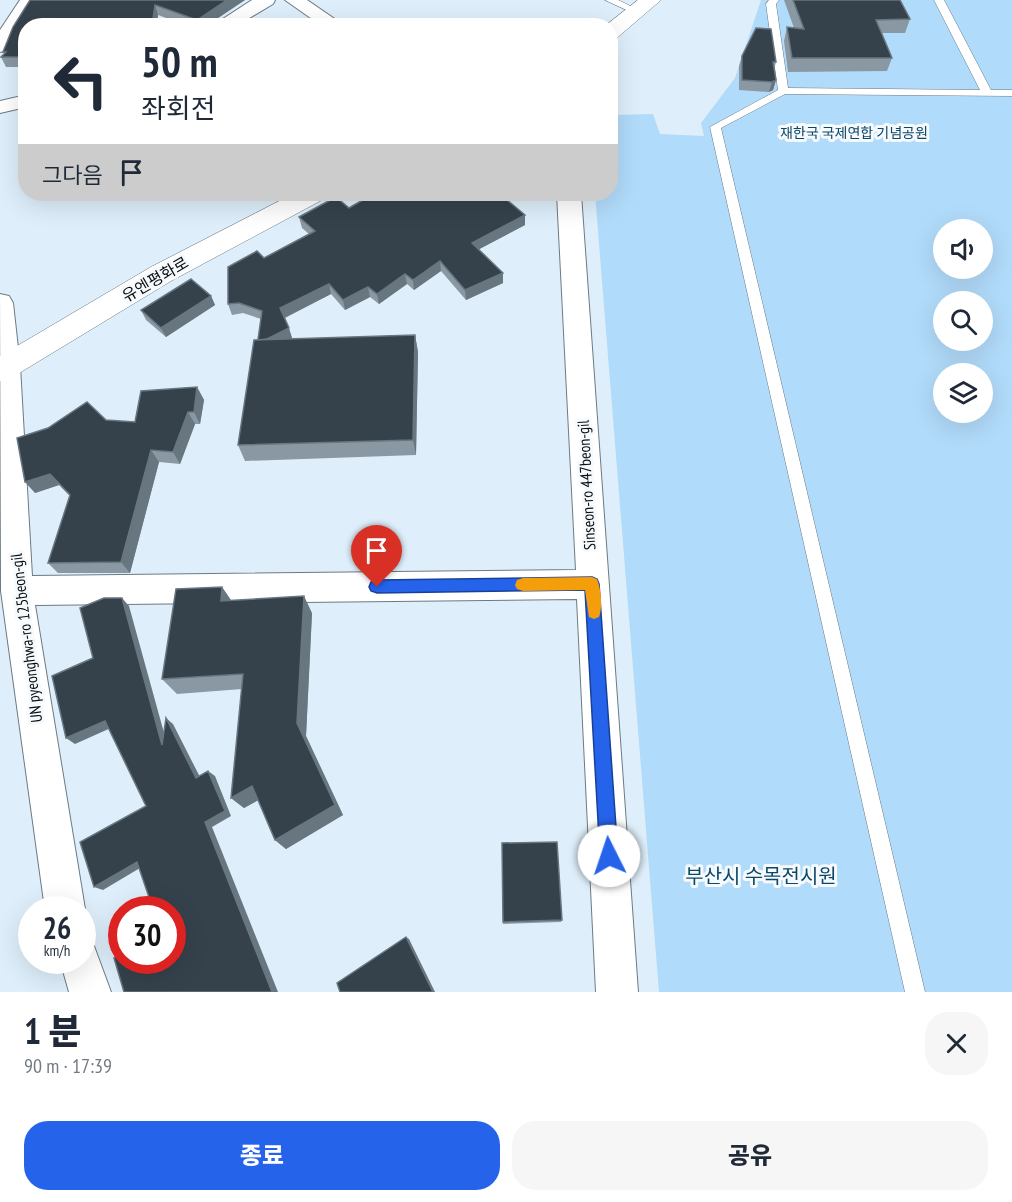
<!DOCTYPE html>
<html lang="ko">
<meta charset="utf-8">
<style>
:root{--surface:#fff;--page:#f6f6f7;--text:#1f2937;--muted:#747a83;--accent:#2563eb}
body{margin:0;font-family:"PT Sans Narrow","Noto Sans KR",sans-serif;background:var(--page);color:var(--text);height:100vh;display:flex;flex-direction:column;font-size:22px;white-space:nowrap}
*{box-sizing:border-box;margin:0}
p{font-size:20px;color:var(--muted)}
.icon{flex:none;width:33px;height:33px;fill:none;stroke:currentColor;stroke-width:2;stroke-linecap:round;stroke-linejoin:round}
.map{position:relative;height:992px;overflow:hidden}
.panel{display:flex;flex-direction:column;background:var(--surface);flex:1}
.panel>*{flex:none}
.top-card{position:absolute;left:18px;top:18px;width:600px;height:183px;border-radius:24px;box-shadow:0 6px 24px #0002;background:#fff;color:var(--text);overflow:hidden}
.buttons{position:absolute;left:933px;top:219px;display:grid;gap:12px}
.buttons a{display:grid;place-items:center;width:60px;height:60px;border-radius:50%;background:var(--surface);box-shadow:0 6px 24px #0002;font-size:30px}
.speed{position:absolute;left:18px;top:896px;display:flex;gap:12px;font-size:30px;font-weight:700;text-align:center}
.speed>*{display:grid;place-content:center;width:78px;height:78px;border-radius:50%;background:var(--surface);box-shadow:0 6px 24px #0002;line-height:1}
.speed small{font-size:15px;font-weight:400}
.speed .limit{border:9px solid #d22;background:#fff;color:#111}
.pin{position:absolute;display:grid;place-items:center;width:51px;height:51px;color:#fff;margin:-62px -26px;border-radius:50% 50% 50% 0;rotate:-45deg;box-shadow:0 0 6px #0007}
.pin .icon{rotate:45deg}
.me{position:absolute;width:66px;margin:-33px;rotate:356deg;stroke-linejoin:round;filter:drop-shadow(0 0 4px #0008)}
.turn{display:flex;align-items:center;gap:21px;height:126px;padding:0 24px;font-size:27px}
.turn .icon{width:78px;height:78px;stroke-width:2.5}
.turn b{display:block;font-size:42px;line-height:51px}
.then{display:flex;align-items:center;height:57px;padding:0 24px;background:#0003;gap:12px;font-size:22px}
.round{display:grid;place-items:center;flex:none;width:63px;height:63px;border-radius:24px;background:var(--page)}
.overview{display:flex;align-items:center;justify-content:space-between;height:102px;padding:0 24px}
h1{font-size:36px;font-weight:800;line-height:45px}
.action{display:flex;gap:12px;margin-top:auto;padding:12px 24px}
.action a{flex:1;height:69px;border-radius:24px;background:var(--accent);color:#fff;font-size:24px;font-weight:800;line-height:69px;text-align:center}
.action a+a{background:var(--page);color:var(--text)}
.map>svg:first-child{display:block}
.green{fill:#b1dbfa;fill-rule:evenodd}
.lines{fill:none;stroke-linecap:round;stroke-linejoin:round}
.service-casing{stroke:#6b7a84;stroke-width:1}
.minor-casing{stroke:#6b7a84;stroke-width:2}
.secondary-casing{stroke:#6b7a84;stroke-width:1}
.service{fill:#fff;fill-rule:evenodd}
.minor{fill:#fff;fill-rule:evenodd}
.secondary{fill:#fff;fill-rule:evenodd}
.wall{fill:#8a98a4}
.shaded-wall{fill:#687680}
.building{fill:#35424c;stroke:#687680;stroke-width:1.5}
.route{fill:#2563eb;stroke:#184099;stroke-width:1.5}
.slow{fill:#f59e0b}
.labels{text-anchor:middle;stroke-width:6;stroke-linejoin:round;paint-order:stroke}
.far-park-label{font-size:14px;fill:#0c4769;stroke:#f7fafd}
.street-label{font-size:16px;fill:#080e12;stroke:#f7fafd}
.near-park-label{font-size:20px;fill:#0c4769;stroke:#f7fafd}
</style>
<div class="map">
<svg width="1012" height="992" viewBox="0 0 1012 992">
<rect width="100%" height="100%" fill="#deeffb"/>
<!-- green -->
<path class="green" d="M 761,0 L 1012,0 L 1012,992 L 659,992 L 595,194 L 610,194 L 611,115 L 653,114 L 660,134 L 704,136 L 701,123 L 735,78 ZM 944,230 L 982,230 L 982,268 L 944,268 ZM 944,302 L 982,302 L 982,340 L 944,340 ZM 944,374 L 982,374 L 982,412 L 944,412 Z"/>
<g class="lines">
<!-- service casing -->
<g class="service-casing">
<path id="service" d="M 605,0 L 618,0 L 641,11 L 633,13 Z
M 769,0 L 779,0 L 776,4 L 788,88 L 980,90 L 934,0 L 944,0 L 991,90 L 1012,90 L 1012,96 L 785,94 L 721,128 L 925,992 L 905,992 L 710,127 L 778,90 L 766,4 Z"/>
</g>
<!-- minor casing -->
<g class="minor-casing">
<path id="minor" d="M 20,0 L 38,0 L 7,50 L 0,52 L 0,30 Z
M 252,0 L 275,0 L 273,4 L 236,26 L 212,26 Z
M 285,0 L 307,0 L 345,26 L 322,26 Z
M 26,95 L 26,107 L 0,113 L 0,101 Z
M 557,194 L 581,194 L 638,992 L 596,992 L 577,599 L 35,605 L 85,909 L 82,914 L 82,909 L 45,909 L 1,591 L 0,294 L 9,296 L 13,303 L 20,366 L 32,576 L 576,570 Z
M 82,941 L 94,946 L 111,992 L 69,992 L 60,960 L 82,960 Z"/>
</g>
<!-- secondary casing -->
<g class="secondary-casing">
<path id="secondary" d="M 638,0 L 661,0 L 618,37 L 610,38 L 610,26 L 605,26 Z
M 293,194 L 326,194 L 322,200 L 171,281 L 11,378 L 0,381 L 0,356 L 151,267 Z"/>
</g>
<!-- service -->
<use href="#service" class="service"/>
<!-- minor -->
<use href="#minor" class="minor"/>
<!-- secondary -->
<use href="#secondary" class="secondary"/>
</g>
<!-- wall -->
<path class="wall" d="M 30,0 L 245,0 L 206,26 L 188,26 L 158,15 L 157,26 L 26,26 L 26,67 L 6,67 L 1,57 L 4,54 L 3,52 Z
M 784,0 L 900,0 L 910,19 L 905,33 L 882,33 L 892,58 L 887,71 L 788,72 L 784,41 L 787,27 L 794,28 Z
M 742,56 L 776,62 L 774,69 L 776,80 L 773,90 L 769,92 L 739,90 L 739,66 Z
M 373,194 L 520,194 L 508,200 L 525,225 L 479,249 L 503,283 L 466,300 L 441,271 L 414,290 L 407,284 L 379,304 L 370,297 L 345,310 L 331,294 L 285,318 L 292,338 L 291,339 L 415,335 L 418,352 L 416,455 L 245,461 L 238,445 L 261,319 L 243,313 L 232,315 L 228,304 L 264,258 L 309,234 L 302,228 L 299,217 L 349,208 Z
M 211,296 L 215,305 L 166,337 L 146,320 L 141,310 Z
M 197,387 L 204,400 L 200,424 L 195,424 L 180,464 L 159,462 L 130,573 L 58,573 L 48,563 L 70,496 L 59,485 L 35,493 L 106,420 L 135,422 Z
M 222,587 L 231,600 L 312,613 L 306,736 L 343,815 L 286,849 L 275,840 L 258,800 L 244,808 L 231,798 L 242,689 L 177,694 L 162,679 Z
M 502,843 L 562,920 L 561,922 L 503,924 Z"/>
<!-- shaded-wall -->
<path class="shaded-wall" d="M 227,0 L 245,0 L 206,26 L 199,26 L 197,20 Z
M 155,5 L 158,15 L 157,26 L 152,26 Z
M 776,80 L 773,90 L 769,92 L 772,82 Z
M 500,194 L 520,194 L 500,204 Z
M 525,215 L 525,225 L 472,253 L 472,243 Z
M 440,261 L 441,271 L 414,290 L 413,280 Z
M 503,273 L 503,283 L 466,300 L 465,290 Z
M 405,274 L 407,284 L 379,304 L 377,294 Z
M 329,284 L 331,294 L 284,318 L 280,308 Z
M 368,287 L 370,297 L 345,310 L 343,300 Z
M 211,296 L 215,305 L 166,337 L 161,328 Z
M 289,328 L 292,338 L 261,354 L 257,344 Z
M 415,335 L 418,352 L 416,455 L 413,440 Z
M 197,387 L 204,400 L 200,424 L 194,412 Z
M 188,412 L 195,424 L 180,464 L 173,452 Z
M 151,450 L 159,462 L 130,573 L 121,562 Z
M 50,474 L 59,485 L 35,493 L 25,482 Z
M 222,587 L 234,605 L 221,601 Z
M 304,596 L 312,613 L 306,736 L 343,815 L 286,849 L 275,840 Z
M 122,598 L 129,606 L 169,751 L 162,745 Z
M 166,718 L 173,724 L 203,783 L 196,778 Z
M 105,721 L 113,727 L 75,744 L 66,738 Z
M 208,771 L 215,776 L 231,816 L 212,827 L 278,992 L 272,992 L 205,822 Z
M 252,786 L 264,797 L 244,808 L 231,798 Z
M 137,862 L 145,865 L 103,890 L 94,887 Z
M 406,937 L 409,939 L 435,992 L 433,992 Z"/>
<!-- building -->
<path class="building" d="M 30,0 L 227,0 L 197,20 L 155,5 L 152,26 L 26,26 L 26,57 L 1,57 L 6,52 L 3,52 L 13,27 Z
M 793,0 L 900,0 L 910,19 L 876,20 L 892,58 L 792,58 L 787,27 L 804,29 Z
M 756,28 L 771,29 L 776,62 L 773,62 L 776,80 L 772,82 L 742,80 L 742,56 Z
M 373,194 L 500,194 L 525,215 L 472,243 L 503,273 L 465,290 L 440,261 L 413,280 L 405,274 L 377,294 L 368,287 L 343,300 L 329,284 L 280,308 L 289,328 L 267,339 L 258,340 L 262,311 L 239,303 L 228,304 L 228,267 L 257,251 L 264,258 L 315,231 L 299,217 L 336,197 L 349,208 Z
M 191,279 L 211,296 L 161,328 L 141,310 Z
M 415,335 L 413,440 L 238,445 L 254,340 Z
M 197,387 L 194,412 L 188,412 L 173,452 L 151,450 L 121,562 L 48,563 L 70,495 L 50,474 L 25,482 L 17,438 L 48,428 L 87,402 L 106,420 L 135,422 L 141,391 Z
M 222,587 L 221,601 L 304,596 L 297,723 L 335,805 L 275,840 L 252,786 L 231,798 L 243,674 L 162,679 L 176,589 Z
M 104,598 L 122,598 L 162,745 L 166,718 L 196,778 L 208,771 L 225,811 L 205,822 L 272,992 L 124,992 L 114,958 L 122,954 L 122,960 L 172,960 L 172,909 L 153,909 L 137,862 L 94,887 L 80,842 L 146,806 L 105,721 L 66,738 L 52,676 L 93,658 L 80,608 Z
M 557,842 L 562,920 L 503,922 L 502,843 Z
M 406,937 L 433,992 L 340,992 L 337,983 Z"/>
<!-- route -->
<path class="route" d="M 592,577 L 597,579 L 599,584 L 618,856 L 615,862 L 609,865 L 603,862 L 600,856 L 585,590 L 377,593 L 371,591 L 369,587 L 371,582 L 377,580 Z"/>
<!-- slow -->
<path class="slow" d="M 592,577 L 597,579 C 601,589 603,607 599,617 L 594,619 L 589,617 L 585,590 L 523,591 L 517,589 L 515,585 L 517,580 L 523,578 Z"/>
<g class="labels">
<!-- far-park labels -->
<g class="far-park-label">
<text x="854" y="138">재한국 국제연합 기념공원</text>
</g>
<!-- street labels -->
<g class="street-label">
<text transform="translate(155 279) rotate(-30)" y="6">유엔평화로</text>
<text transform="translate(586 485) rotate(-93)" y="6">Sinseon-ro 447beon-gil</text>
<text transform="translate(26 638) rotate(-97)" y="6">UN pyeonghwa-ro 125beon-gil</text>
</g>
<!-- near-park labels -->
<g class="near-park-label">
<text x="761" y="883">부산시 수목전시원</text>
</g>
</g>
</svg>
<div class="buttons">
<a><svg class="icon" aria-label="sound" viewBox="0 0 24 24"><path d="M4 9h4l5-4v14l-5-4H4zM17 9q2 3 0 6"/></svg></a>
<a><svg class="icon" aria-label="search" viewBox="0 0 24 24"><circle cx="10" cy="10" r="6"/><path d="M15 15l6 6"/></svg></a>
<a><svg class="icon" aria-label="layers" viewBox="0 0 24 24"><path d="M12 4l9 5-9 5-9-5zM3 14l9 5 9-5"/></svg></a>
</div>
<div class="speed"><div>26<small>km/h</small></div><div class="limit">30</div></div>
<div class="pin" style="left:377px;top:587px;background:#d93025"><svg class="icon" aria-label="arrive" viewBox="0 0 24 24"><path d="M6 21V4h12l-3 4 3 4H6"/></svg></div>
<svg class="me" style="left:609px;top:856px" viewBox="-20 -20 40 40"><circle r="19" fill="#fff"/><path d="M0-13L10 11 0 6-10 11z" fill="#2563eb"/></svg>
<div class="top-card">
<div class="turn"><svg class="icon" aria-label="left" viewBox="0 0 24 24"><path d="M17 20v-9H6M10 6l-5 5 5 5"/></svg><div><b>50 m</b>좌회전</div></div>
<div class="then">그다음<svg class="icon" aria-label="arrive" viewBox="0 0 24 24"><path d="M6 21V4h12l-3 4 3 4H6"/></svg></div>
</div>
</div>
<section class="panel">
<div class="overview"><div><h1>1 분</h1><p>90 m · 17:39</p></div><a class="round"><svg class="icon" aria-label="close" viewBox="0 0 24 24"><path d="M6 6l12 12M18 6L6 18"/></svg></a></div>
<div class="action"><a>종료</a><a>공유</a></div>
</section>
